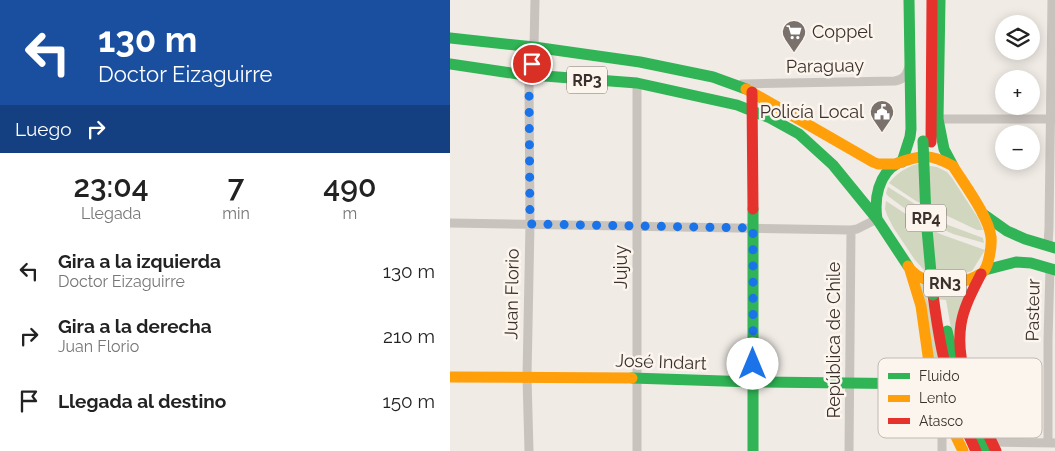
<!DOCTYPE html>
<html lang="es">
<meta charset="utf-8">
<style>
:root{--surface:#fff;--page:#f6f6f6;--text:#222;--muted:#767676}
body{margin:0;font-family:Raleway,sans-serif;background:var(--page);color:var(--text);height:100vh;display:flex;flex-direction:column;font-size:19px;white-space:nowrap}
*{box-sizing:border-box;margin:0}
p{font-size:16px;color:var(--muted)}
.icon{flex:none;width:28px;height:28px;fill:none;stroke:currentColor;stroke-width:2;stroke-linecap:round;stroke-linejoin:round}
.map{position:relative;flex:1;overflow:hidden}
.panel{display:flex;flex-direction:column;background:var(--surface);width:450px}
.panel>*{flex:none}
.hud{background:#1a4fa0;color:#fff;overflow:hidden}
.controls{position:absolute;left:545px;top:15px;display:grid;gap:10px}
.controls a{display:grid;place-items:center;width:45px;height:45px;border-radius:50%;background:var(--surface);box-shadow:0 2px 12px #0003;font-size:25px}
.pin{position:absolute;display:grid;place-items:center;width:42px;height:42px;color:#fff;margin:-21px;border:2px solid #fff;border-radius:50%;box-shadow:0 1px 5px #0007}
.me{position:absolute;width:55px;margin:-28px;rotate:0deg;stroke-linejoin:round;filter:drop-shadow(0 0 4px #0008)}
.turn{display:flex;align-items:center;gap:18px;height:105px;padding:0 15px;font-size:22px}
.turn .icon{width:65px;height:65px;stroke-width:2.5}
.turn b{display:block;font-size:35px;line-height:42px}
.then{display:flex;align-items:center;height:48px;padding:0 15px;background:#0003;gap:10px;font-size:19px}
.eta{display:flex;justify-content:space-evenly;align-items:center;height:85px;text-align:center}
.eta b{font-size:30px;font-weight:600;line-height:35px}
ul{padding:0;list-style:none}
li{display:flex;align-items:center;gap:15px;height:65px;padding:0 15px}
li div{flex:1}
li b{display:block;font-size:19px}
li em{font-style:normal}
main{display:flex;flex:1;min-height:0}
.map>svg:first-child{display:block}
.green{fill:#d1d6bf}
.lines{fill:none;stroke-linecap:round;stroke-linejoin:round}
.street{stroke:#c9c3be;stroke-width:9}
.fast{stroke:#30b455;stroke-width:11}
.slow{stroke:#ff9f0a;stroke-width:11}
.jam{stroke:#e5322d;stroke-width:11}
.fast-bridge{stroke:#30b455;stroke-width:11}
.route{stroke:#1a73e8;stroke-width:9;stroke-dasharray:0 16.2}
.labels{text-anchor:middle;stroke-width:5;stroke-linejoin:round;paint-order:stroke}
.shield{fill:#fbf5ee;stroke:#756b66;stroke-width:1}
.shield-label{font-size:16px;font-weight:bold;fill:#3b302b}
.poi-label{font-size:18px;fill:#3b302b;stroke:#fbf5ee;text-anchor:start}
.street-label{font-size:18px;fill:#3b302b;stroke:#fbf5ee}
.key{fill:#fbf5ee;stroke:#c1bab4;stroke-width:1}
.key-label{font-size:14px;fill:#3b302b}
</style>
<main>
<section class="panel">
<div class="hud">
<div class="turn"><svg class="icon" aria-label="left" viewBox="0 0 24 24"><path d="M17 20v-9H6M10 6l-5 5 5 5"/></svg><div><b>130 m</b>Doctor Eizaguirre</div></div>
<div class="then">Luego<svg class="icon" aria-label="right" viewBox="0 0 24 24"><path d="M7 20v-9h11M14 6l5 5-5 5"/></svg></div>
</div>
<div class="eta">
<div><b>23:04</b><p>Llegada</p></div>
<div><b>7</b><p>min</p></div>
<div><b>490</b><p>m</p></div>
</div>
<ul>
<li><svg class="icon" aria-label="left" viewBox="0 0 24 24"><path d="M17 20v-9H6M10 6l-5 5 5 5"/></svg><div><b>Gira a la izquierda</b><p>Doctor Eizaguirre</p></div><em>130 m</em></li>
<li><svg class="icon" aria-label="right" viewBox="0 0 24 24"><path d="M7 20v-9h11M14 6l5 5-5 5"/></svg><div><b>Gira a la derecha</b><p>Juan Florio</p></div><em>210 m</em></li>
<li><svg class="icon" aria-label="arrive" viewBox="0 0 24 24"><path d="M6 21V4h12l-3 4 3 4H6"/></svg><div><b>Llegada al destino</b></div><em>150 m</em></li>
</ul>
</section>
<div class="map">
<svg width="605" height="451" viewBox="0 0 605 451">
<rect width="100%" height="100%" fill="#f0ebe5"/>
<!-- green -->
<path class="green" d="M 467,164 L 487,167 L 497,172 L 502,178 L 528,218 L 533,230 L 527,230 L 466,201 L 439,183 C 447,173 455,168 467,164 Z
M 438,187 L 498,225 L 533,238 L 534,243 L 503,234 L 465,216 L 438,196 L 436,193 Z
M 436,201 L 468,222 L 490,234 L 535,250 L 522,271 L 496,279 L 474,270 L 465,260 L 443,227 L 437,215 L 435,209 Z
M 470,284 L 517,289 L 506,357 L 496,300 L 477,298 L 516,442 L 490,396 Z"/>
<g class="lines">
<!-- street -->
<path class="street" d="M 187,83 L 187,451
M 292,84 L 445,81 C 454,79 456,76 459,67
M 488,119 L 605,119
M 0,223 L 401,230 L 407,229 L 427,219
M 598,245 L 599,228 L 602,0
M 492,411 L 492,451
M 542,442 L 605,443
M 598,442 L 598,340 L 600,268
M 79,451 L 77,377 L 80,224 L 79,84 L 84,47 L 85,0
M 399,451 L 401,230"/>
<!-- fast -->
<path class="fast" d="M 490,0 L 488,119 L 494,149 L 503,166
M 0,38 L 84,47 L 190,62 L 263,77 L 296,89
M 0,64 L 68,74 L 187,83 L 287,105 L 320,118 L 349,134 L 383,165 L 427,219 L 458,266
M 452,162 L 460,137 L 461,129 L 459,0
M 303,209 L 303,451
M 533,214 L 557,231 L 575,239 L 605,248
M 427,219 C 424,199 428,174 448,163
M 535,270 L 566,262 L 581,263 L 605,270
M 497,331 C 506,372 520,412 537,451
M 182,378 L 303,382 L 482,384"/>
<!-- slow -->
<path class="slow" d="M 296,89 L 423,162 L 428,164 L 446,164
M 448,163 C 472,155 479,153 503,166 C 514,184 539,217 541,237 C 542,245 539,264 534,271 C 532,274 528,275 525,277 C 507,286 470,286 458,266
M 460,270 L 471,306 L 482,384 L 487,397 L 513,451
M 0,377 L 182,378"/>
<!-- jam -->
<path class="jam" d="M 302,92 L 303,209
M 481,142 L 482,0
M 531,274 C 523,290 514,306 511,324 C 504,368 528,412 546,451
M 483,295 C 488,332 494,369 507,405 C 512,420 519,436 526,451"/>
<!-- fast-bridge -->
<path class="fast-bridge" d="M 473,141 L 476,218 L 483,295"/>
</g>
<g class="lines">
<!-- route -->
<path class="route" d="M 82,64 L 79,84 L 80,224 L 303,228 L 303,364"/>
</g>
<!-- icons -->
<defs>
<g id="supermarket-pin" transform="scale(1.25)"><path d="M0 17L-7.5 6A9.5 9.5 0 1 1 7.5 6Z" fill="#7a716c" stroke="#fbf5ee"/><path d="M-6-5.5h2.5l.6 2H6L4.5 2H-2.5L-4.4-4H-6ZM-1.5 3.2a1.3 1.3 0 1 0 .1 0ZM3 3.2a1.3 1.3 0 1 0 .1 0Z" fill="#fff"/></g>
<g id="civic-pin" transform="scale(1.25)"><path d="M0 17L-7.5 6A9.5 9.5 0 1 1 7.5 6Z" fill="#7a716c" stroke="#fbf5ee"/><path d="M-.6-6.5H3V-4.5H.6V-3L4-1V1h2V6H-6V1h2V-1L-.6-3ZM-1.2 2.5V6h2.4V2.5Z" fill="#fff"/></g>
</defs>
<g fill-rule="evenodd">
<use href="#supermarket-pin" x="344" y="32"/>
<use href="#civic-pin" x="432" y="112"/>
</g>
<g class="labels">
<!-- shield labels -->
<g class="shield">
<rect x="117" y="66.5" width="40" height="27" rx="4"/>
<rect x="456" y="204.5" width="40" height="27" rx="4"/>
<rect x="474" y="269.5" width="42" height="27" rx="4"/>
</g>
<g class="shield-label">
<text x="137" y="86">RP3</text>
<text x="476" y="224">RP4</text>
<text x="495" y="289">RN3</text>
</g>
<!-- poi labels -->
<g class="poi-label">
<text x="362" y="38">Coppel</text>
<text x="414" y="118" text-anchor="end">Policía Local</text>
</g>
<!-- street labels -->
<g class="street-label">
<text transform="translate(375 66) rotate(-1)" y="6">Paraguay</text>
<text transform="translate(171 267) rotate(-90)" y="6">Jujuy</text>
<text transform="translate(62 294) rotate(-89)" y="6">Juan Florio</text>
<text transform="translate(583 310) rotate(-89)" y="6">Pasteur</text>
<text transform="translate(384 340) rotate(-90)" y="6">República de Chile</text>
<text transform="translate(211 362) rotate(2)" y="6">José Indart</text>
</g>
</g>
<!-- legend -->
<rect x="428" y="358" width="164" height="80" rx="8" class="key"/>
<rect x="438" y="373" width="22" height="6" fill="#30b455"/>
<rect x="438" y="395" width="22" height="7" fill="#ff9f0a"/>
<rect x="438" y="418" width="22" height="6" fill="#e5322d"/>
<g class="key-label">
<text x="469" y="381">Fluido</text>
<text x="469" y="403">Lento</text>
<text x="469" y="426">Atasco</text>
</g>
</svg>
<div class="controls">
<a><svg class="icon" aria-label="layers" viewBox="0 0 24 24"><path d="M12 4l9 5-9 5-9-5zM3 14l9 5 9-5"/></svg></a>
<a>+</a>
<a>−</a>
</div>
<div class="pin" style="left:82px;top:64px;background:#d93025"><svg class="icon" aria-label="arrive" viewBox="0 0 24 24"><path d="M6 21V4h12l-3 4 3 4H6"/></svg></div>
<svg class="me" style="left:303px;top:364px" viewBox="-20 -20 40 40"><circle r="19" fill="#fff"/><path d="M0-13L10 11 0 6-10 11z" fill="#1a73e8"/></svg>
</div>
</main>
